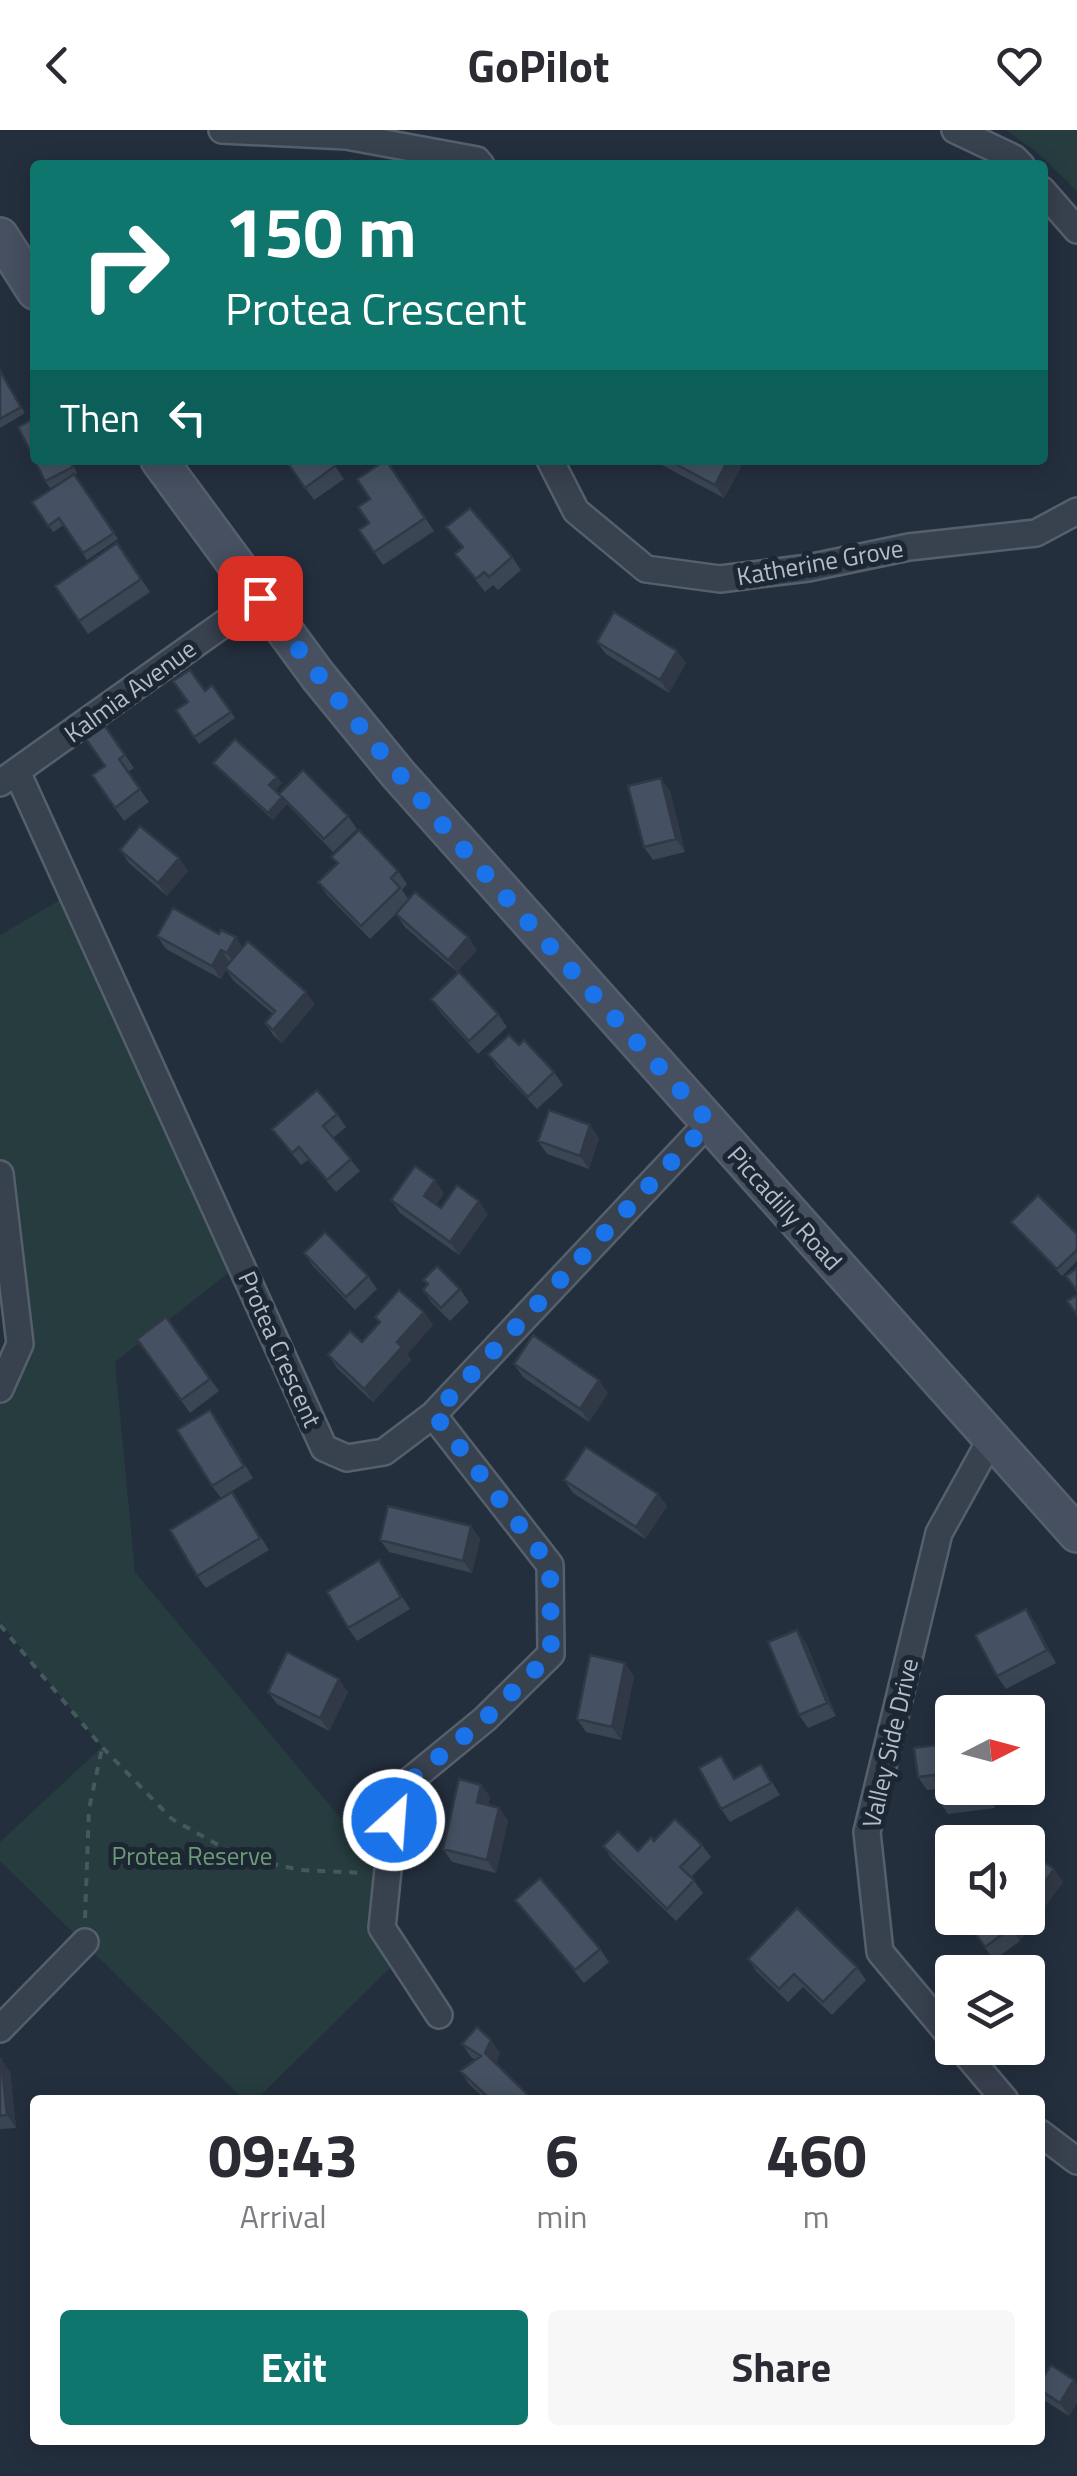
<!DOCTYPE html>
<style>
:root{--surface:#fff;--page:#f7f7f7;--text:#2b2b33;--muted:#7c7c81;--accent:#0f766e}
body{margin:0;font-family:"Titillium Web",sans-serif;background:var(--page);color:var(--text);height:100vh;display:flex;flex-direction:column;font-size:38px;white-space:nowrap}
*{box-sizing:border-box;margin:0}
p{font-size:32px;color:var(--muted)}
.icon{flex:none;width:55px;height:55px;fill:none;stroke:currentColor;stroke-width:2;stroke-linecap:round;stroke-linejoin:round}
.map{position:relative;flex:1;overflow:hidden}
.sheet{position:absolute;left:30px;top:1965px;width:1015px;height:350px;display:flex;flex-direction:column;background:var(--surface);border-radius:10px;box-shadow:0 5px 25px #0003}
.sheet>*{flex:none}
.top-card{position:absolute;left:30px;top:30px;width:1018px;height:305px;border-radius:10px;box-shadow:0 5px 25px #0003;background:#0f766e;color:#fff;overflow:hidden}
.needle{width:65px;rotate:84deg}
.tools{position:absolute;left:935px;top:1565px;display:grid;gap:20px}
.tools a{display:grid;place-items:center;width:110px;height:110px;border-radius:10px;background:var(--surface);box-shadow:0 5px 25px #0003;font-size:50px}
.pin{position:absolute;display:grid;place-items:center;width:85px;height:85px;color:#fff;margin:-42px;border-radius:20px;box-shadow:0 5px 15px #0006}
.me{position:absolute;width:110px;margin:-55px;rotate:26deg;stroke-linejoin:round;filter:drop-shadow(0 0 8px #0008)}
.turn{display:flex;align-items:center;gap:35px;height:210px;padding:0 30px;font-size:45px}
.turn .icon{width:130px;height:130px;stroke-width:2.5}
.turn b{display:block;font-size:70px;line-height:85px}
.then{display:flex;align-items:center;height:95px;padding:0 30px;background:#0003;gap:20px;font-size:38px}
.eta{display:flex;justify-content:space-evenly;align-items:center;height:170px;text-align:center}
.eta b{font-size:60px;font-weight:700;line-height:70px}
.action{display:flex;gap:20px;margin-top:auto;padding:20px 30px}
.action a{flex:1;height:115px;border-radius:10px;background:var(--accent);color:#fff;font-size:40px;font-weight:700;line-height:115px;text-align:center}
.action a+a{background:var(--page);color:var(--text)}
header{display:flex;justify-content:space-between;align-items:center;height:130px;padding:0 30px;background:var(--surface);font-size:45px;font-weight:700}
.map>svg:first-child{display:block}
.green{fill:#263c3f}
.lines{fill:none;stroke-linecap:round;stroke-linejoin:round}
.minor-casing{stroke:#565f6c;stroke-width:30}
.secondary-casing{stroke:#565f6c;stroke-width:40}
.path{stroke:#44595c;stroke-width:4;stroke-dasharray:8 8;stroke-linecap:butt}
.minor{stroke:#38414e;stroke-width:25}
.secondary{stroke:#465061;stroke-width:35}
.wall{fill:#3b4654}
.shaded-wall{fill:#303945}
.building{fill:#455162;stroke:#303945;stroke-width:2.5}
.route{stroke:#1a73e8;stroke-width:18;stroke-dasharray:0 32.4}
.labels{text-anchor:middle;stroke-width:10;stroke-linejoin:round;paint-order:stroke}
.street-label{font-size:25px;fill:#b4bcc9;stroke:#1d2633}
.park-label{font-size:25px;fill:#6b9a76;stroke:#1d2633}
</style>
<header><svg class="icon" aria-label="back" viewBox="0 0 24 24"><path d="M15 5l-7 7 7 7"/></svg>GoPilot<svg class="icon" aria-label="heart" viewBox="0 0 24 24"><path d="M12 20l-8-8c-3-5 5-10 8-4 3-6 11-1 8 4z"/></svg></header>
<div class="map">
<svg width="1077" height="2346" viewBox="0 0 1077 2346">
<rect width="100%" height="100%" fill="#242f3e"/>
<!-- green -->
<path class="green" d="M 1006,0 L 1077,0 L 1077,61 L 1034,20 Z
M 72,763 L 241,1133 L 115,1232 L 135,1442 L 388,1745 L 382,1798 L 401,1827 L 256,1970 L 244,1970 L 0,1731 L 0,1712 L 102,1617 L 0,1492 L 0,1259 L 20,1214 L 0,1044 L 0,805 Z"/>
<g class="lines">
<!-- minor casing -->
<g class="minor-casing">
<path id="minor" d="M 222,0 L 346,6 L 477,30 L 481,35
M 955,0 L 1014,28 L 1021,35
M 1042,60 L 1077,100
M 550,330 L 576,381 L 646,439 L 720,449 L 808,438 L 909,417 L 1036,403 L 1077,381
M 17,642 L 324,1318 L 347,1328 L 384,1322 L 433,1285 L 709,992
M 0,653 L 260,468
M 0,1044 L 20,1214 L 0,1259
M 433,1285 L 550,1435 L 551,1524 L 485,1589 L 396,1662 L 382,1798 L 439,1885
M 0,1899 L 85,1812
M 952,1908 L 880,1822 L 867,1702 L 939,1403 L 991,1309
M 961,1918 L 1005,1970
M 1040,2003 L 1077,2031"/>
</g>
<!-- secondary casing -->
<g class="secondary-casing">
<path id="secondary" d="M 0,106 L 35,161
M 159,330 L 318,546 L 398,644 L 1077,1404"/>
</g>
<!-- path -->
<path class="path" d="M 0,1495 L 102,1617 L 172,1689 L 238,1726 L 300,1740 L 363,1743
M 85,1788 L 89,1679 L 102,1618"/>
<!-- minor -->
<use href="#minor" class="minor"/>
<!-- secondary -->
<use href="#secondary" class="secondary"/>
</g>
<!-- wall -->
<path class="wall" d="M 0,240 L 25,283 L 0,298 Z
M 71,330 L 77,343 L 75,345 L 118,409 L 87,430 L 64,395 L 53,402 L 32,372 L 68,348 L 50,358 L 45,351 Z
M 331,330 L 344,349 L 314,370 L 286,331 Z
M 386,330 L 434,401 L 383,435 L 359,400 L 369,393 L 370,369 Z
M 658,330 L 736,330 L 741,337 L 724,368 L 660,334 Z
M 446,397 L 512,427 L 521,440 L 498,460 L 493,455 L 485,462 L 455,424 L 462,418 Z
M 117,413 L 150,462 L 88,504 L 55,456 Z
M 597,512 L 677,521 L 686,533 L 669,563 L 606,524 Z
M 212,555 L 235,588 L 199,614 L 176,580 Z
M 105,596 L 134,638 L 128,642 L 149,672 L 124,691 L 92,645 L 105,636 Z
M 213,633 L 277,647 L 282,653 L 275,660 L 280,666 L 348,686 L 357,699 L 333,722 L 287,674 L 273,690 L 218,639 Z
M 661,648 L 670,661 L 685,722 L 653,730 L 644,717 Z
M 120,720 L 188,741 L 167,766 L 129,733 Z
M 331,727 L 398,741 L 407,754 L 402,760 L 409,770 L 468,807 L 477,820 L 457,842 L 405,797 L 396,784 L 401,779 L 370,809 L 327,765 L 318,752 L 337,734 Z
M 157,806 L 243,817 L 315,874 L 282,913 L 274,906 L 265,893 L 273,884 L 234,851 L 226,840 L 221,849 L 166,819 Z
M 431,869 L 498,884 L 507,897 L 478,924 L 440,882 Z
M 519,915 L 554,942 L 563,955 L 537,979 L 497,937 L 488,924 Z
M 337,984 L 346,997 L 333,1008 L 360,1041 L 336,1062 L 308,1030 L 301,1035 L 272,999 Z
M 599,1008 L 589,1039 L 547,1024 L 538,1011 Z
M 444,1063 L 436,1075 L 441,1078 L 488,1084 L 459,1125 L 400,1083 L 391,1070 Z
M 1011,1092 L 1077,1104 L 1077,1131 L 1062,1146 Z
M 304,1123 L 368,1146 L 377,1159 L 355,1180 L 313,1136 Z
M 423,1150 L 460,1159 L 469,1172 L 450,1191 L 432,1173 L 423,1160 L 427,1155 Z
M 424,1182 L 433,1195 L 407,1224 L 411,1230 L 373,1272 L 337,1238 L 328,1225 L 362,1212 L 379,1193 L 375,1187 Z
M 166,1187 L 219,1261 L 190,1283 L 137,1209 Z
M 514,1234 L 608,1263 L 589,1292 L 523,1247 Z
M 219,1293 L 253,1348 L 221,1368 L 212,1356 Z
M 564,1350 L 658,1364 L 667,1376 L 645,1409 L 573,1363 Z
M 232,1362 L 269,1420 L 206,1458 L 197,1446 Z
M 471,1396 L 480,1409 L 472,1443 L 389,1422 L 380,1410 Z
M 379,1430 L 410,1479 L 357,1511 L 348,1498 Z
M 1035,1492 L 1056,1533 L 1006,1559 L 997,1546 Z
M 806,1513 L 836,1586 L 808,1598 L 799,1585 Z
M 634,1546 L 621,1610 L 586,1602 L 577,1589 Z
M 268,1562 L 348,1562 L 329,1601 L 277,1574 Z
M 952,1613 L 992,1658 L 995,1678 L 948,1684 L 939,1671 L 937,1659 L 927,1660 L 918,1647 Z
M 721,1626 L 735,1648 L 761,1634 L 780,1665 L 730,1692 L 721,1679 Z
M 481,1655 L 490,1667 L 488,1675 L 499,1678 L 508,1691 L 496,1743 L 452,1732 L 443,1719 Z
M 654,1711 L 702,1715 L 711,1727 L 691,1747 L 703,1763 L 676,1791 L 612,1729 L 603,1716 L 638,1721 Z
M 1054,1739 L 1063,1752 L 1020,1811 L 994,1830 L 963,1788 Z
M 515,1770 L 600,1819 L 609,1832 L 584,1853 Z
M 748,1829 L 857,1837 L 866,1850 L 832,1885 L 803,1857 L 788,1872 L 757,1842 Z
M 462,1914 L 500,1923 L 496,1933 L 533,1970 L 486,1970 L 469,1954 L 460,1941 L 476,1930 L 471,1927 Z
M 0,1929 L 10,1942 L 16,1998 L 0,1999 Z
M 1051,2235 L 1069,2286 L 1045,2271 L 1040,2263 L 1040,2252 Z"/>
<!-- shaded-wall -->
<path class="shaded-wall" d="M 728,330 L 736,330 L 741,337 L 724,368 L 715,355 Z
M 677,521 L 686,533 L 669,563 L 660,550 Z
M 277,647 L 282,653 L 274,662 L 269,655 Z
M 661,648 L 670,661 L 685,722 L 676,709 Z
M 282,668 L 287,674 L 273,690 L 268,683 Z
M 179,728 L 188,741 L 167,766 L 158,753 Z
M 236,807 L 245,820 L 236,836 L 227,823 Z
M 468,807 L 477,820 L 457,842 L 448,830 Z
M 221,820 L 230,833 L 221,849 L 212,836 Z
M 306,862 L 315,874 L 282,913 L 273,900 Z
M 590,995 L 599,1008 L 589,1039 L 580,1026 Z
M 435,1050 L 444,1063 L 433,1079 L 424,1066 Z
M 479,1071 L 488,1084 L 459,1125 L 450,1112 Z
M 424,1182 L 433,1195 L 407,1224 L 411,1230 L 373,1272 L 364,1259 L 397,1212 Z
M 599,1250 L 608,1263 L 589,1292 L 580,1279 Z
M 658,1364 L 667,1376 L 645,1409 L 636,1397 Z
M 471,1396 L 480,1409 L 472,1443 L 463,1431 Z
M 1026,1479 L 1035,1492 L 1056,1533 L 1047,1520 Z
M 797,1500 L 806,1513 L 836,1586 L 827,1573 Z
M 625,1533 L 634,1546 L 621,1610 L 612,1597 Z
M 339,1549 L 348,1562 L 329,1601 L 320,1588 Z
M 481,1655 L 490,1667 L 486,1685 L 477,1672 Z
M 985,1658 L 992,1658 L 995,1678 L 986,1665 Z
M 499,1678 L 508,1691 L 496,1743 L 487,1730 Z
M 1054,1739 L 1063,1752 L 1020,1811 L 1011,1798 L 1019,1788 L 1028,1788 L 1028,1776 Z
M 491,1910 L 500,1923 L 494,1936 L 485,1923 Z
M 1,1929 L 10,1942 L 16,1998 L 7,1985 Z
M 1074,2250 L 1077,2254 L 1077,2273 L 1069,2286 L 1060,2273 Z"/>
<!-- building -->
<path class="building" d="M 351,30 L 362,35 L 349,35 Z
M 0,241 L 21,277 L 0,289 Z
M 35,288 L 35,330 L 69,330 L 73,337 L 45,351 L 18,297 Z
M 288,330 L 331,330 L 335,336 L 305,358 L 286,331 Z
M 386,330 L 425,388 L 374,422 L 359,400 L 369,393 L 358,377 L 370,369 L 357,349 Z
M 668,330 L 728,330 L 715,355 Z
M 74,344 L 114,403 L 83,423 L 59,388 L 48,396 L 32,372 Z
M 470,378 L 512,427 L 489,447 L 484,442 L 476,449 L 455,424 L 463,417 L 446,397 Z
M 117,413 L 141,449 L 79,491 L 55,456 Z
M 614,482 L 677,521 L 660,550 L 597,512 Z
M 190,540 L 205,561 L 212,555 L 231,582 L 194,607 L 176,580 L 188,572 L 173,551 Z
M 105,596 L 125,625 L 119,629 L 140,659 L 115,678 L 92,645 L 105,636 L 86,609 Z
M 235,609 L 277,647 L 269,655 L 282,667 L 268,683 L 213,633 Z
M 303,640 L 348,686 L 324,709 L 279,664 Z
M 661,648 L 676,709 L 644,717 L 628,656 Z
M 140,696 L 179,728 L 158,753 L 120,720 Z
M 359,700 L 398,741 L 391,748 L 400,758 L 361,796 L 318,752 L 338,733 L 331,727 Z
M 415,762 L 468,807 L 448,830 L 396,784 Z
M 173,778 L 219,804 L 221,800 L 236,807 L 227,823 L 221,820 L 212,836 L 157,806 Z
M 248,811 L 306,862 L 273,900 L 265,893 L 275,881 L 225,838 Z
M 459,842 L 498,884 L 469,911 L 431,869 Z
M 509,905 L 519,915 L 524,910 L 554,942 L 528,967 L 488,924 Z
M 317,960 L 337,984 L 323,996 L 351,1029 L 327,1050 L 299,1017 L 292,1023 L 272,999 Z
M 549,980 L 590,995 L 580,1026 L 538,1011 Z
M 415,1036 L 435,1050 L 424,1066 L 441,1078 L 457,1055 L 479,1071 L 450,1112 L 391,1070 Z
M 1038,1065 L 1077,1104 L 1077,1120 L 1057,1139 L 1011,1092 Z
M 325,1102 L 368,1146 L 346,1167 L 304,1123 Z
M 437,1136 L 460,1159 L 441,1178 L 423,1160 L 428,1154 L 423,1150 Z
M 1077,1138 L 1077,1161 L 1066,1146 Z
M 399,1160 L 424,1182 L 397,1212 L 402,1217 L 364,1259 L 328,1225 L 350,1201 L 362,1212 L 380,1192 L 375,1187 Z
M 1077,1165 L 1077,1185 L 1067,1171 Z
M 166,1187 L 210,1249 L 181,1270 L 137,1209 Z
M 533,1205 L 599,1250 L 580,1279 L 514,1234 Z
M 210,1280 L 244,1336 L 212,1356 L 177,1300 Z
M 586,1317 L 658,1364 L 636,1397 L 564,1350 Z
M 232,1362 L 260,1408 L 197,1446 L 170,1400 Z
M 388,1376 L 471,1396 L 463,1431 L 380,1410 Z
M 379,1430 L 401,1467 L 348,1498 L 327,1462 Z
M 1026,1479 L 1047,1520 L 997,1546 L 975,1505 Z
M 797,1500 L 827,1573 L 799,1585 L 768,1512 Z
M 287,1522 L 339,1549 L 320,1588 L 268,1562 Z
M 590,1525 L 625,1533 L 612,1597 L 577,1589 Z
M 952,1613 L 952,1658 L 985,1658 L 986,1665 L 939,1671 L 935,1645 L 918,1647 L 914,1618 Z
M 721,1626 L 734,1649 L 761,1634 L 771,1653 L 721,1679 L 699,1638 Z
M 459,1649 L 481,1655 L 477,1672 L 499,1678 L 487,1730 L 443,1719 Z
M 675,1689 L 702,1715 L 680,1737 L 694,1750 L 667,1779 L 603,1716 L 618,1701 L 638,1721 L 651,1707 L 654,1711 Z
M 1028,1720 L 1054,1739 L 1028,1776 Z
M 540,1748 L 600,1819 L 575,1840 L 515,1770 Z
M 797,1778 L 857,1837 L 823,1872 L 794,1844 L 779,1859 L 748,1829 Z
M 964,1788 L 1019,1788 L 1011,1798 L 985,1817 Z
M 477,1897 L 491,1910 L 485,1923 L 533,1970 L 491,1970 L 460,1941 L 481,1926 L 462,1914 Z
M 0,1929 L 1,1929 L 7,1985 L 0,1986 Z
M 1051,2235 L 1074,2250 L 1060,2273 L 1040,2260 L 1040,2252 Z"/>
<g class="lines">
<!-- route -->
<path class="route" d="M 260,468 C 396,653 555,821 709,992 L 434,1284 L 550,1435 L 551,1524 L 485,1589 L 396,1662 L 394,1690"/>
</g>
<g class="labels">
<!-- street labels -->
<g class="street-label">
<text transform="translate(820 432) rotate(-10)" y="9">Katherine Grove</text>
<text transform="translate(130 561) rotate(-36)" y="9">Kalmia Avenue</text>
<text transform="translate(785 1078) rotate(48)" y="9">Piccadilly Road</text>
<text transform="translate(280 1219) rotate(66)" y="9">Protea Crescent</text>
<text transform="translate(890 1613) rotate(-77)" y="9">Valley Side Drive</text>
</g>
<!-- park labels -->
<g class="park-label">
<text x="192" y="1735">Protea Reserve</text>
</g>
</g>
</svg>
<div class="tools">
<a><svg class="needle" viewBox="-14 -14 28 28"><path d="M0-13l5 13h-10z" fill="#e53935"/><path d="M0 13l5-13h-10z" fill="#7c7c81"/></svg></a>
<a><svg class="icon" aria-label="sound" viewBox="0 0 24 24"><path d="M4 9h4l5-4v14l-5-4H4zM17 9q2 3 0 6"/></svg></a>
<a><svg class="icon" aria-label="layers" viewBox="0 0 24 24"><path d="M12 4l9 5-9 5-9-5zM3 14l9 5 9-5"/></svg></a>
</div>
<div class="pin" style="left:260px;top:468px;background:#d93025"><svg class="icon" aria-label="arrive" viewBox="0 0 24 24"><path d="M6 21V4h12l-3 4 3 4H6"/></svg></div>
<svg class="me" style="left:394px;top:1690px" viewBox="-20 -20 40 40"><circle r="17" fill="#1a73e8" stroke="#fff" stroke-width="3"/><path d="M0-11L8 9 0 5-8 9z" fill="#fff"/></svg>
<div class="top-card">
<div class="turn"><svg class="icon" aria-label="right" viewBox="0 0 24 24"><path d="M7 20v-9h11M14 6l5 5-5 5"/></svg><div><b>150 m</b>Protea Crescent</div></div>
<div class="then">Then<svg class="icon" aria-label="left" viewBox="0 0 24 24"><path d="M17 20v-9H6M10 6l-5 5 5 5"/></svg></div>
</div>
<section class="sheet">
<div class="eta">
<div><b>09:43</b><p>Arrival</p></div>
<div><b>6</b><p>min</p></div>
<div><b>460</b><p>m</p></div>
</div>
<div class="action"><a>Exit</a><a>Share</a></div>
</section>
</div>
